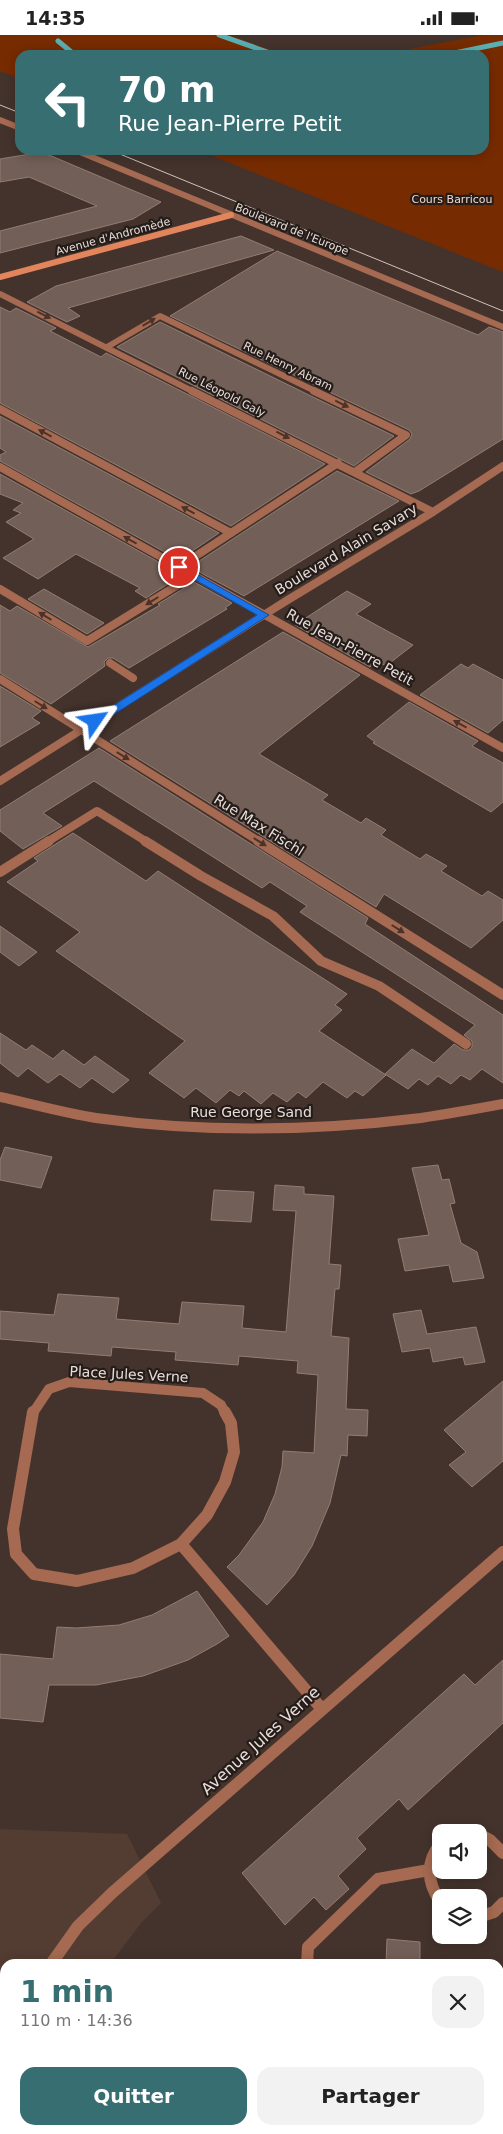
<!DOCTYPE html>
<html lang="fr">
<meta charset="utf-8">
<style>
:root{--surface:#fff;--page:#f2f2f2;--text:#222;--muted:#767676;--accent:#376e72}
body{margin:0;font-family:"DejaVu Sans",sans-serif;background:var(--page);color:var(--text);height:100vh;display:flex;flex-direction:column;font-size:19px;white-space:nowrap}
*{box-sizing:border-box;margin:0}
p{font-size:16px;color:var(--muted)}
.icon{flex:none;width:28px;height:28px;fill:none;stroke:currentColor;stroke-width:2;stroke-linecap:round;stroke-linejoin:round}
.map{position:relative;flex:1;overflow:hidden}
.details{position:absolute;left:0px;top:1924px;width:504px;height:176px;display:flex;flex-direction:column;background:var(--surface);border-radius:15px 15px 0 0;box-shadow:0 2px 12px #0003}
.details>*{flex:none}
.banner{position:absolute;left:15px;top:15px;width:474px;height:105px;border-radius:15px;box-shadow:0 2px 12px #0003;background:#376e72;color:#fff;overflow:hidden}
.buttons{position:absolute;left:432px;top:1789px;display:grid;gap:10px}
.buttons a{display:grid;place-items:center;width:55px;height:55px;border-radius:10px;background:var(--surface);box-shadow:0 2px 12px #0003;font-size:25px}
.pin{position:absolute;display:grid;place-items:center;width:42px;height:42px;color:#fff;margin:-21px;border:2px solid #fff;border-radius:50%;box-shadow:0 1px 5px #0007}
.me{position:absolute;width:55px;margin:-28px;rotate:58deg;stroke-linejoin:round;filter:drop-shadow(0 0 4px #0008)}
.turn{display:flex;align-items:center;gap:18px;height:105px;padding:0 20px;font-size:22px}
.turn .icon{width:65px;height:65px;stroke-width:2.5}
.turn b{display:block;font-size:35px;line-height:42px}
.round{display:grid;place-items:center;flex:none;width:52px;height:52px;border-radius:15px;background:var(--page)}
.overview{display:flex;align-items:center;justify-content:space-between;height:85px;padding:0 20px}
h1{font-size:30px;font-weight:800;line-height:38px;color:var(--accent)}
.cta{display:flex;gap:10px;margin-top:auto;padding:10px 20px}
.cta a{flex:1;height:58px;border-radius:15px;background:var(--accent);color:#fff;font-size:20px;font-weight:800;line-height:58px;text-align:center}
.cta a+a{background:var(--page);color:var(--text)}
.status{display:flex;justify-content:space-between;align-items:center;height:35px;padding:0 25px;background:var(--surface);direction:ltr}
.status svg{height:14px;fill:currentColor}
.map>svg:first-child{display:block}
.built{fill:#533c32}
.green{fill:#772b00}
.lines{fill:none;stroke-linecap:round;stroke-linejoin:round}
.stream{stroke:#5aafb3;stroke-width:5}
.building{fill:#725f57;stroke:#917d74}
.street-far3{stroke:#a56a51;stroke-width:6}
.street-far2{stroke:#a56a51;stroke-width:8}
.street-far1{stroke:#a56a51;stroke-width:10}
.street{stroke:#a56a51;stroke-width:12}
.secondary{stroke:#e2855c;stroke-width:6}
.tram{stroke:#cfc2bd;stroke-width:1}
.oneway{fill:#4b332a}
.route{fill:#1a73e8;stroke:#114b97}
.labels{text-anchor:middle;stroke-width:4.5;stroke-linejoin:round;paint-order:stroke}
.far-park-label{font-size:11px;fill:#efd6cc;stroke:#241c19}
.far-street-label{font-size:11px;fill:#e9ddd9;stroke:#241c19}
.street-label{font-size:14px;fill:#e9ddd9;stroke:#241c19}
.near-street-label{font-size:16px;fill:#e9ddd9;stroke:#241c19}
</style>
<div class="status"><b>14:35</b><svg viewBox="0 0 49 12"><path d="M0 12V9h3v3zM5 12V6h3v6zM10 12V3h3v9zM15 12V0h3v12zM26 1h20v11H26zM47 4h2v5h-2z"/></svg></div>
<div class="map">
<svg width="503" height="2099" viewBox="0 0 503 2099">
<rect width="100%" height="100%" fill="#44332c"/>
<!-- built -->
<path class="built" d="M 0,1794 L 127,1799 L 161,1868 L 142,1887 L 110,1929 L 5,1929 L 5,2095 L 499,2095 L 499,2018 L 503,2018 L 503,2099 L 0,2099 Z"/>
<!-- green -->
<path class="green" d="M 0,0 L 229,0 L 285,20 L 20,20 L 20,44 L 0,36 Z
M 483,0 L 503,0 L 503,237 L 198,115 L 484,115 L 484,20 L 378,20 Z"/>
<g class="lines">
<!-- stream -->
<path class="stream" d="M 219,0 L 276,20
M 58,6 L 75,20
M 445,20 L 503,8"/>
</g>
<!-- building -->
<path class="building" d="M 42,117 L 127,153 L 161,167 L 133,184 L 0,218 L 0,196 L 97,171 L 29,142 L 0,147 L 0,124 Z
M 241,201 L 274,215 L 68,273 L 80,281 L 67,287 L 27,267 L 56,251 Z
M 277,216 L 478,300 L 489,292 L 503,297 L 503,404 L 419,456 L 411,459 L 366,437 L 410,404 L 412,399 L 409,395 L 170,281 Z
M 0,272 L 10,277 L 16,273 L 56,293 L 50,296 L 101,322 L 106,318 L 325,429 L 231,491 L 0,368 Z
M 160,287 L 311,361 L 394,401 L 354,431 L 117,312 Z
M 0,381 L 219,498 L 179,525 L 0,426 L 0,420 L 6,417 L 0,413 Z
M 337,436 L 399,466 L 244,561 L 190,532 Z
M 0,439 L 182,540 L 146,563 L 135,556 L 140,553 L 76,519 L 38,544 L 3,523 L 34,504 L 6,487 L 21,478 L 13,475 L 23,468 L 0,459 Z
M 194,547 L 232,568 L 225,573 L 227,574 L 129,633 L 113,623 L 108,623 L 104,627 L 105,631 L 51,669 L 0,638 L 0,570 L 10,576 L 17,571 L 88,612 L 160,570 L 158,569 Z
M 44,554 L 104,588 L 87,599 L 28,564 Z
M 347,556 L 371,569 L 356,579 L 413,610 L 386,631 L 377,626 L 370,632 L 295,590 Z
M 283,597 L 360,640 L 259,719 L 328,760 L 322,765 L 361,788 L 366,783 L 386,795 L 381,800 L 420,824 L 426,819 L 447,831 L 441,836 L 482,861 L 488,856 L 503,865 L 503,885 L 471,913 L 384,859 L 376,872 L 110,706 Z
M 461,629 L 468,633 L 473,629 L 503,645 L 503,685 L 488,698 L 420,660 Z
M 0,651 L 41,676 L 32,683 L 40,688 L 0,712 Z
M 409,667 L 478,706 L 472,711 L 503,728 L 503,767 L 491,777 L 373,708 L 375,707 L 367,701 Z
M 99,713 L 368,883 L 365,889 L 503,980 L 503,1048 L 482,1034 L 470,1045 L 461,1040 L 451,1049 L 438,1041 L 428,1050 L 419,1044 L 408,1054 L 385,1039 L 412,1014 L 434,1028 L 454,1009 L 463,1015 L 469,1015 L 472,1012 L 472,1006 L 464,1000 L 475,990 L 300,877 L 307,871 L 270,847 L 262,853 L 94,746 L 43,778 L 62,791 L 23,814 L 0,796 L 0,775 Z
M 73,798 L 146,846 L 158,836 L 347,959 L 335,970 L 342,975 L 319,996 L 386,1040 L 363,1061 L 355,1056 L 347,1063 L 323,1047 L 306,1063 L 298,1057 L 287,1067 L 273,1058 L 261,1069 L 244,1056 L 239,1061 L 230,1055 L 216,1068 L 196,1053 L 184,1063 L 149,1038 L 185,1006 L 56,916 L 80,897 L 7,847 L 38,826 L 34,823 Z
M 0,891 L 37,917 L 19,931 L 0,917 Z
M 0,998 L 26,1015 L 32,1010 L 53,1024 L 63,1015 L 84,1030 L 95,1021 L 129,1045 L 113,1058 L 92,1043 L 80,1053 L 60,1039 L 48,1048 L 28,1033 L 18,1042 L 0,1028 Z
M 5,1112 L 52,1122 L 41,1153 L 0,1145 L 0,1125 Z
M 438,1130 L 442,1145 L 449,1144 L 455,1168 L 450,1169 L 461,1208 L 477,1217 L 484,1243 L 453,1247 L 449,1230 L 405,1236 L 398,1204 L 429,1200 L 412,1133 Z
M 275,1150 L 304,1152 L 304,1159 L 334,1161 L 329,1229 L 341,1230 L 339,1254 L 335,1254 L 331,1301 L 349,1303 L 346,1374 L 368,1375 L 367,1401 L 348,1400 L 347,1421 L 341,1420 L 330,1468 L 312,1511 L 294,1540 L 267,1570 L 227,1532 L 239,1520 L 263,1487 L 275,1459 L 282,1432 L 283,1416 L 314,1418 L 318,1340 L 297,1338 L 298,1326 L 239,1321 L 238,1330 L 175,1325 L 176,1317 L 112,1312 L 111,1321 L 48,1316 L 49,1308 L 0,1304 L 0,1276 L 54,1280 L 58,1259 L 119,1263 L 116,1284 L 179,1289 L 182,1267 L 244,1271 L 242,1293 L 286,1297 L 296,1176 L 273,1175 Z
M 214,1155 L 254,1157 L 251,1187 L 211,1185 Z
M 421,1275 L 427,1299 L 476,1292 L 485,1327 L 465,1330 L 463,1322 L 433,1327 L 430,1313 L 402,1317 L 393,1279 Z
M 503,1346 L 503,1426 L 472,1452 L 449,1430 L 466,1417 L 444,1395 Z
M 197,1556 L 229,1601 L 217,1609 L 188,1625 L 143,1641 L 96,1650 L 49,1650 L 43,1687 L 0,1683 L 0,1619 L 53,1624 L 57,1592 L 76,1593 L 119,1590 L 152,1580 Z
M 503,1625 L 503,1688 L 408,1775 L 399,1764 L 357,1803 L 366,1814 L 338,1841 L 349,1854 L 337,1865 L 326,1875 L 314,1862 L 285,1890 L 242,1838 L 464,1639 L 475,1650 Z
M 387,1904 L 420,1907 L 420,1929 L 386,1929 Z"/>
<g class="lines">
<!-- street-far3 -->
<path class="street-far3" d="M 0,85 L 20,93
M 75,115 L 503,292
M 0,259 L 194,357
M 107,312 L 160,281 L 317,357"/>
<!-- street-far2 -->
<path class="street-far2" d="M 192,356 L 433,477
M 314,356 L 406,400 L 355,437
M 0,374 L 231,498
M 0,432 L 503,713
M 179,532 L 338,428
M 0,554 L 87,606 L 194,540
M 110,628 L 133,643
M 0,644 L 260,807
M 0,746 L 286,566 L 433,477 L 503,431
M 47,807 L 97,776 L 147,807"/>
<!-- street-far1 -->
<path class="street-far1" d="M 145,806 L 201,841 L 273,881 L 321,926 L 379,951 L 466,1009
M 258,806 L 503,960
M 0,837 L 49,806
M 0,1062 C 32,1069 64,1078 96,1083 C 203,1098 314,1096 421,1083 C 448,1079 476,1074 503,1069
M 33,1378 L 49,1354 L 69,1347 L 203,1358 L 221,1370 L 225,1378"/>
<!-- street -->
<path class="street" d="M 33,1377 L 13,1494 L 16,1519 L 34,1539 L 77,1546 L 133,1533 L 181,1509 L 207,1480 L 225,1447 L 234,1417 L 231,1388 L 225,1377
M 181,1509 L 321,1673
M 479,1799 L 490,1805 L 503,1818
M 441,1808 C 425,1827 427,1848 441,1868
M 479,1882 L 494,1877 L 503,1868
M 51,1929 L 78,1891 L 112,1858 L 503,1517
M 307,1929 L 308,1912 L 378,1844 L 429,1835
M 0,2052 L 5,2032"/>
<!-- secondary -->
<path class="secondary" d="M 0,242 L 231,180"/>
<!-- tram -->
<path class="tram" d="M 0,70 L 20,78
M 110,115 L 503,276"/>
</g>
<!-- one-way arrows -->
<defs><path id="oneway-solid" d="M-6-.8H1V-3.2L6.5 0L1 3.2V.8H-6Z" transform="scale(1.25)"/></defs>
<g class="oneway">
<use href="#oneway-solid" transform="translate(44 280) rotate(27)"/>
<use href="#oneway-solid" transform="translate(149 287) rotate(-31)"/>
<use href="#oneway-solid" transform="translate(342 369) rotate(26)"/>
<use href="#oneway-solid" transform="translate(45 398) rotate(-152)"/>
<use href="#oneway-solid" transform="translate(283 400) rotate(27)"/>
<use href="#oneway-solid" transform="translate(188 475) rotate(-152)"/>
<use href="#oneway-solid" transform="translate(130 505) rotate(-151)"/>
<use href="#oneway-solid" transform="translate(152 566) rotate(148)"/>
<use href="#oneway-solid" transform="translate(45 581) rotate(-149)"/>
<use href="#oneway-solid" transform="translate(41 670) rotate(32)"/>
<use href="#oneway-solid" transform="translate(460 689) rotate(-151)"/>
<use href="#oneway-solid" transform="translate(123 721) rotate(32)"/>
<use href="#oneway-solid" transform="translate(260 807) rotate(32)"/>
<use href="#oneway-solid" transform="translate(398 894) rotate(32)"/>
</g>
<!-- route -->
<path class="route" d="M 179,529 L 269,580 L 99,689 L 92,689 L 92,684 L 257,580 L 176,534 L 176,530 Z"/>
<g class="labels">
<!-- far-park labels -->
<g class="far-park-label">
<text x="452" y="168">Cours Barricou</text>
</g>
<!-- far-street labels -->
<g class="far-street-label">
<text transform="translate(292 194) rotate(22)" y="4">Boulevard de l'Europe</text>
<text transform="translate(113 201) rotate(-15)" y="4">Avenue d'Andromède</text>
<text transform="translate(288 331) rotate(26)" y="4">Rue Henry Abram</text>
<text transform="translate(222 357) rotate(27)" y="4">Rue Léopold Galy</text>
</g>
<!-- street labels -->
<g class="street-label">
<text transform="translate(346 514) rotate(-31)" y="5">Boulevard Alain Savary</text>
<text transform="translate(350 612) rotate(29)" y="5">Rue Jean-Pierre Petit</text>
<text transform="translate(259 790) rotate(32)" y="5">Rue Max Fischl</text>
<text x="251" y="1082">Rue George Sand</text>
<text transform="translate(129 1339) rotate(3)" y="5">Place Jules Verne</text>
</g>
<!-- near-street labels -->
<g class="near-street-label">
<text transform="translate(260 1705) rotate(-42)" y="6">Avenue Jules Verne</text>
</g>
</g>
</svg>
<div class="buttons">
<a><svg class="icon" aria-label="sound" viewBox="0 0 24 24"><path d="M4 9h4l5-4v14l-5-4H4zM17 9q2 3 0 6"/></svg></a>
<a><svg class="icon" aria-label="layers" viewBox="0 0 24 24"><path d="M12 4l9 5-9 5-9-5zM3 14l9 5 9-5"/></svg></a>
</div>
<div class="pin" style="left:179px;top:532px;background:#d93025"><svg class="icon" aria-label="arrive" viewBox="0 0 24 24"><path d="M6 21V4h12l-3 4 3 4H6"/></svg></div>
<svg class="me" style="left:95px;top:686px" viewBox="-20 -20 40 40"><path d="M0-17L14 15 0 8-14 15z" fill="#1a73e8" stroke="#fff" stroke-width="4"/></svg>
<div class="banner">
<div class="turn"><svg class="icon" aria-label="left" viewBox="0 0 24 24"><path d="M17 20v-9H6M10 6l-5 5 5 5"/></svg><div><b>70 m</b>Rue Jean-Pierre Petit</div></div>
</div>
<section class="details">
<div class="overview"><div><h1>1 min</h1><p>110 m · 14:36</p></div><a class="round"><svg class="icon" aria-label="close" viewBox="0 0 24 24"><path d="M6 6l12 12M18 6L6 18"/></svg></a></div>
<div class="cta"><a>Quitter</a><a>Partager</a></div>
</section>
</div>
